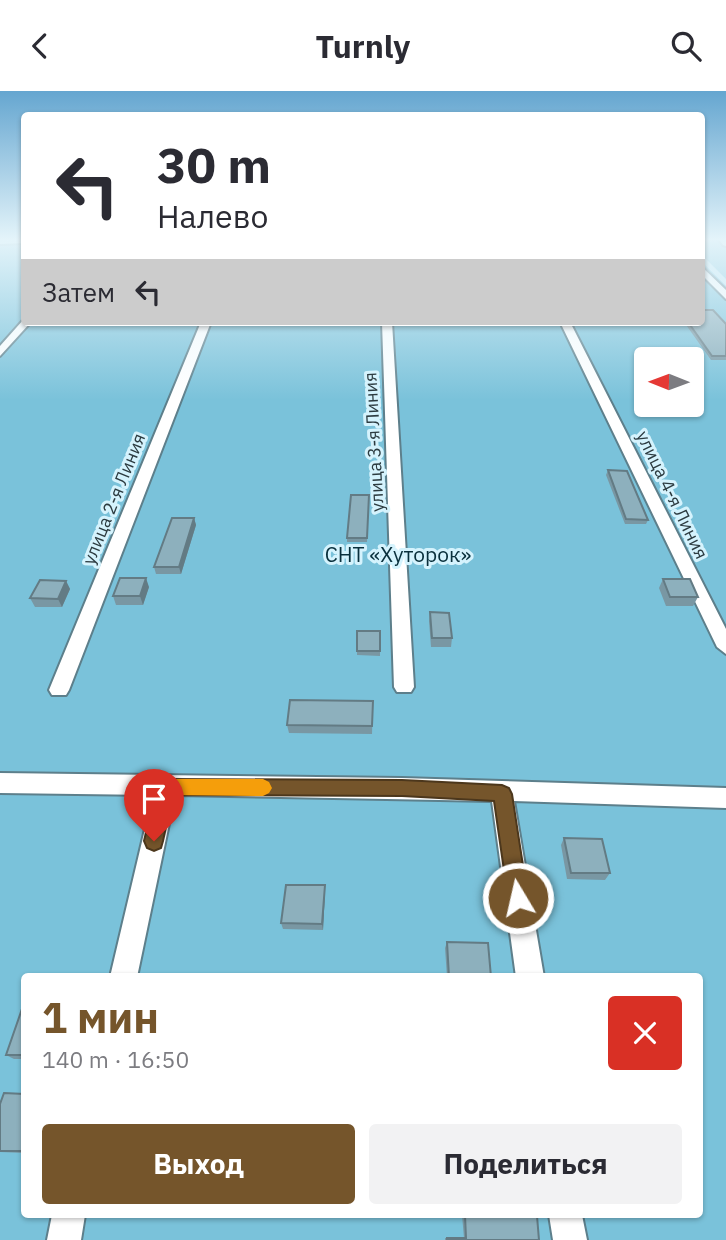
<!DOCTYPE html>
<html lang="ru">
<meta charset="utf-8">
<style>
:root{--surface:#fff;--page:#f2f2f3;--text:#2b2b33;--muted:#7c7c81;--accent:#75552b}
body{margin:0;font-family:"IBM Plex Sans",sans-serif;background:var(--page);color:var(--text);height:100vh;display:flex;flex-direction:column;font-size:26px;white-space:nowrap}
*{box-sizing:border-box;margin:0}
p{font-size:23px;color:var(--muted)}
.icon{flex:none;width:38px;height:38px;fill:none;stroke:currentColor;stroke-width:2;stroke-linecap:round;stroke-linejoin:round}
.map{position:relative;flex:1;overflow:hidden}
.panel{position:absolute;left:21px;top:882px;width:682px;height:245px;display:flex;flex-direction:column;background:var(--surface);border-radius:7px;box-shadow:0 2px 5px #0004}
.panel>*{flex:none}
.guide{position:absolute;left:21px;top:21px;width:684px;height:214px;border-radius:7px;box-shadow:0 2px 5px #0004;background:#fff;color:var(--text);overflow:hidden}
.needle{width:46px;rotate:271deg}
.buttons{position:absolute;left:634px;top:256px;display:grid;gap:14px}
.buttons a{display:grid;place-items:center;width:70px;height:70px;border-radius:7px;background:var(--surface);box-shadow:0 2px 5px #0004;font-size:35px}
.pin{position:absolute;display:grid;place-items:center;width:60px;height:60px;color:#fff;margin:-72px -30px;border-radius:50% 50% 50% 0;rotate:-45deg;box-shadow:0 0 7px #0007}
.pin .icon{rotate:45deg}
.me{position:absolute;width:77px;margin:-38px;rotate:351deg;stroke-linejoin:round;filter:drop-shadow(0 0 5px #0008)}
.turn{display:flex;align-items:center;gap:24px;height:147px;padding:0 21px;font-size:32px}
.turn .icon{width:91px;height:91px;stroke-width:2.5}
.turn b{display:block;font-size:49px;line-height:60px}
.then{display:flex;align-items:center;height:66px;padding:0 21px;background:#0003;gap:14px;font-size:26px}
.round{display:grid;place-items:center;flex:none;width:74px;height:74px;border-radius:7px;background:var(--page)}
.headline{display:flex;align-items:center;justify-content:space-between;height:119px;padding:0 21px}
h1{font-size:42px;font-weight:800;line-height:52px;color:var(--accent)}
.primary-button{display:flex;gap:14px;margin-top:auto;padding:14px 21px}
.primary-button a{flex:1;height:80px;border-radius:7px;background:var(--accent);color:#fff;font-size:28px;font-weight:800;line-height:80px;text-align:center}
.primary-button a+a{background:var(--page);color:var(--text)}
header{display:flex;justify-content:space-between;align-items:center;height:91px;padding:0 21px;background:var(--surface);font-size:32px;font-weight:800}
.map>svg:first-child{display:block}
.green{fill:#7ac2da;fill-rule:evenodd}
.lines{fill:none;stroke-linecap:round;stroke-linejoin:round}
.street-casing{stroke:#5d7f8b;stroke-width:4}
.street{fill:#fff;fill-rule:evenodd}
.wall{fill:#7997a3}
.shaded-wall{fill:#637b84}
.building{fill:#8db0bd;stroke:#637b84;stroke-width:2}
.route{fill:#75552b;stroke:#4c371c;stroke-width:2}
.slow{fill:#f59e0b}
.labels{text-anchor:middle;stroke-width:6;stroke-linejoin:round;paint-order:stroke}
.far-street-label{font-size:18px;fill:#2c3b40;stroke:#d5f3fd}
.park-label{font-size:21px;fill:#09303c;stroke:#d5f3fd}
</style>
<header><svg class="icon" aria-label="back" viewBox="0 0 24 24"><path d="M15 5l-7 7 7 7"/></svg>Turnly<svg class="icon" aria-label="search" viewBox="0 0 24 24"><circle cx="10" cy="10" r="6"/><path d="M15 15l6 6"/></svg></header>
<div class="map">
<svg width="726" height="1149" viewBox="0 0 726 1149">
<rect width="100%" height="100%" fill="#c2e7f4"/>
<!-- green -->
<path class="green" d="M 0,148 L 24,148 L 24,231 L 702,231 L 702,171 L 726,195 L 726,1149 L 0,1149 ZM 646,268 L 691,268 L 691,313 L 646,313 ZM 24,886 L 700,886 L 700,1124 L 24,1124 Z
M 702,148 L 726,148 L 726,188 L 702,164 Z"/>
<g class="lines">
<!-- street casing -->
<g class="street-casing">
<path id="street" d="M 0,148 L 24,148 L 24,152 L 0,153 Z
M 719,148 L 726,148 L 726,155 L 723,154 Z
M 702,176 L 726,199 L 726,208 L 702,184 Z
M 24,228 L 24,231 L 31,231 L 0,265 L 0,255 Z
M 201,231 L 211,231 L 69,599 L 66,604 L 52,604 L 49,599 Z
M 382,231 L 392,231 L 414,596 L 411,601 L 397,601 L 394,596 Z
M 560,231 L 570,231 L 726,538 L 726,563 L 717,556 Z
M 0,682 L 402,687 L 726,697 L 726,717 L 514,710 L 544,886 L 516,886 L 492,710 L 175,704 L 137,886 L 110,886 L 153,704 L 0,702 Z
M 52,1124 L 85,1124 L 81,1149 L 47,1149 Z
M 549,1124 L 582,1124 L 587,1149 L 553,1149 Z"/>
</g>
<!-- street -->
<use href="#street" class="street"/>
</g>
<!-- wall -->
<path class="wall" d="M 684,231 L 726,233 L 726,269 L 711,269 Z
M 608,379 L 648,429 L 646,433 L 625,433 L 606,384 Z
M 369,404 L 367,451 L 347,451 L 347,447 Z
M 194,427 L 196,434 L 181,483 L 156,483 L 154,476 Z
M 663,488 L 698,506 L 693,515 L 666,515 L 659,497 Z
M 66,490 L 70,498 L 62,516 L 35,516 L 30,507 Z
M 149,496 L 143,514 L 116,514 L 113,505 Z
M 430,521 L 452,547 L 451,556 L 431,556 L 429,530 Z
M 357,540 L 380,540 L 380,565 L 357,564 Z
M 373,610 L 372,643 L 289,642 L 287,634 Z
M 564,747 L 610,782 L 605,789 L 567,788 L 561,754 Z
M 325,801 L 323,839 L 283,838 L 281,832 Z
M 447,851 L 491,886 L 447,886 L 445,857 Z
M 24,915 L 24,968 L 14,968 L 6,964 Z
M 24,1003 L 24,1062 L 0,1061 L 0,1013 Z
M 462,1124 L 475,1124 L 539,1149 L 445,1149 L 445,1147 L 464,1147 Z"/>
<!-- shaded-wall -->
<path class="shaded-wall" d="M 194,427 L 196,434 L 181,483 L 179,476 Z
M 146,487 L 149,496 L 143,514 L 140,505 Z
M 66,490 L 70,498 L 62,516 L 58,508 Z
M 325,794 L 325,801 L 323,839 L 322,833 Z"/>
<!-- building -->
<path class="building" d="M 702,219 L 713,219 L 726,233 L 726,265 L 712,265 L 688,231 L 702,231 Z
M 608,379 L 627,380 L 648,429 L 626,428 Z
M 351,404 L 369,404 L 367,447 L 347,447 Z
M 172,427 L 194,427 L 179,476 L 154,476 Z
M 120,487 L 146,487 L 140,505 L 113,505 Z
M 663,488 L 690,488 L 698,506 L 670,506 Z
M 40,489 L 66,490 L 58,508 L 30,507 Z
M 430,521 L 449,522 L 452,547 L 432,547 Z
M 357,540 L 380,540 L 380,560 L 357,560 Z
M 290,609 L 373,610 L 372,635 L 287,634 Z
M 564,747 L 602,748 L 610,782 L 571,782 Z
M 286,794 L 325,794 L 322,833 L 281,832 Z
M 447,851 L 488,852 L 491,886 L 449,886 Z
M 23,915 L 24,915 L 24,964 L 6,964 Z
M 4,1002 L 24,1003 L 24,1060 L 0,1060 L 0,1013 Z
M 465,1124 L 537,1125 L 539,1149 L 447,1149 L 447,1147 L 466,1147 Z"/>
<!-- sky -->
<linearGradient id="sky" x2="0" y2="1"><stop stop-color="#65a6d0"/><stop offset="0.48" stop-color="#e4f4fa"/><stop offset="1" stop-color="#e4f4fa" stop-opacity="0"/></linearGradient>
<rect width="726" height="309" fill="url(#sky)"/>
<!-- route -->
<path class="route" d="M 166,688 L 402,689 L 502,694 L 509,697 L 512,703 L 528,807 L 525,814 L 518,817 L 511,814 L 508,807 L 494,710 L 402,705 L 173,704 L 163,750 L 161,757 L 154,760 L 147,757 L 144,750 L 157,696 L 159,691 Z"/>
<!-- slow -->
<path class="slow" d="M 166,688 L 263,688 L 269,691 L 272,697 L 269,702 L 263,705 L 172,704 L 165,707 L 159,705 L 156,699 L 159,691 Z"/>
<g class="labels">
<!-- far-street labels -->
<g class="far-street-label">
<text transform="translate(374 351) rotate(-93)" y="6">улица 3-я Линия</text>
<text transform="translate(672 404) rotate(64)" y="6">улица 4-я Линия</text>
<text transform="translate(114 408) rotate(-68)" y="6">улица 2-я Линия</text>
</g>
<!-- park labels -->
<g class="park-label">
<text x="398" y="471">СНТ «Хуторок»</text>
</g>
</g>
</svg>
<div class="buttons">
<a><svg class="needle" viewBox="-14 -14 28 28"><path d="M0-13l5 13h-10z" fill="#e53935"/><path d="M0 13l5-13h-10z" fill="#7c7c81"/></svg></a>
</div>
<div class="pin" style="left:154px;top:750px;background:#d93025"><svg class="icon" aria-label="arrive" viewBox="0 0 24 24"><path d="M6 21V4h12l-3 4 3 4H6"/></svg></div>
<svg class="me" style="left:518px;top:807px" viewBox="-20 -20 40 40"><circle r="17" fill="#75552b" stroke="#fff" stroke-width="3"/><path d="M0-11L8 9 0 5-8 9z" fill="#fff"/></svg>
<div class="guide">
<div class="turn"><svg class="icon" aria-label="left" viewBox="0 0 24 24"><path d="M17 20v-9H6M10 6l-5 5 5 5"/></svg><div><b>30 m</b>Налево</div></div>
<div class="then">Затем<svg class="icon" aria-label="left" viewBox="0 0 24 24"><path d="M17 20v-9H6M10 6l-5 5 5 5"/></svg></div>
</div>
<section class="panel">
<div class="headline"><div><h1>1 мин</h1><p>140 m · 16:50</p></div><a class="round" style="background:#d93025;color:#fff"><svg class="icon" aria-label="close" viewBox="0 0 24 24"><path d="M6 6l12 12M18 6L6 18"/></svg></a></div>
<div class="primary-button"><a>Выход</a><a>Поделиться</a></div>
</section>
</div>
